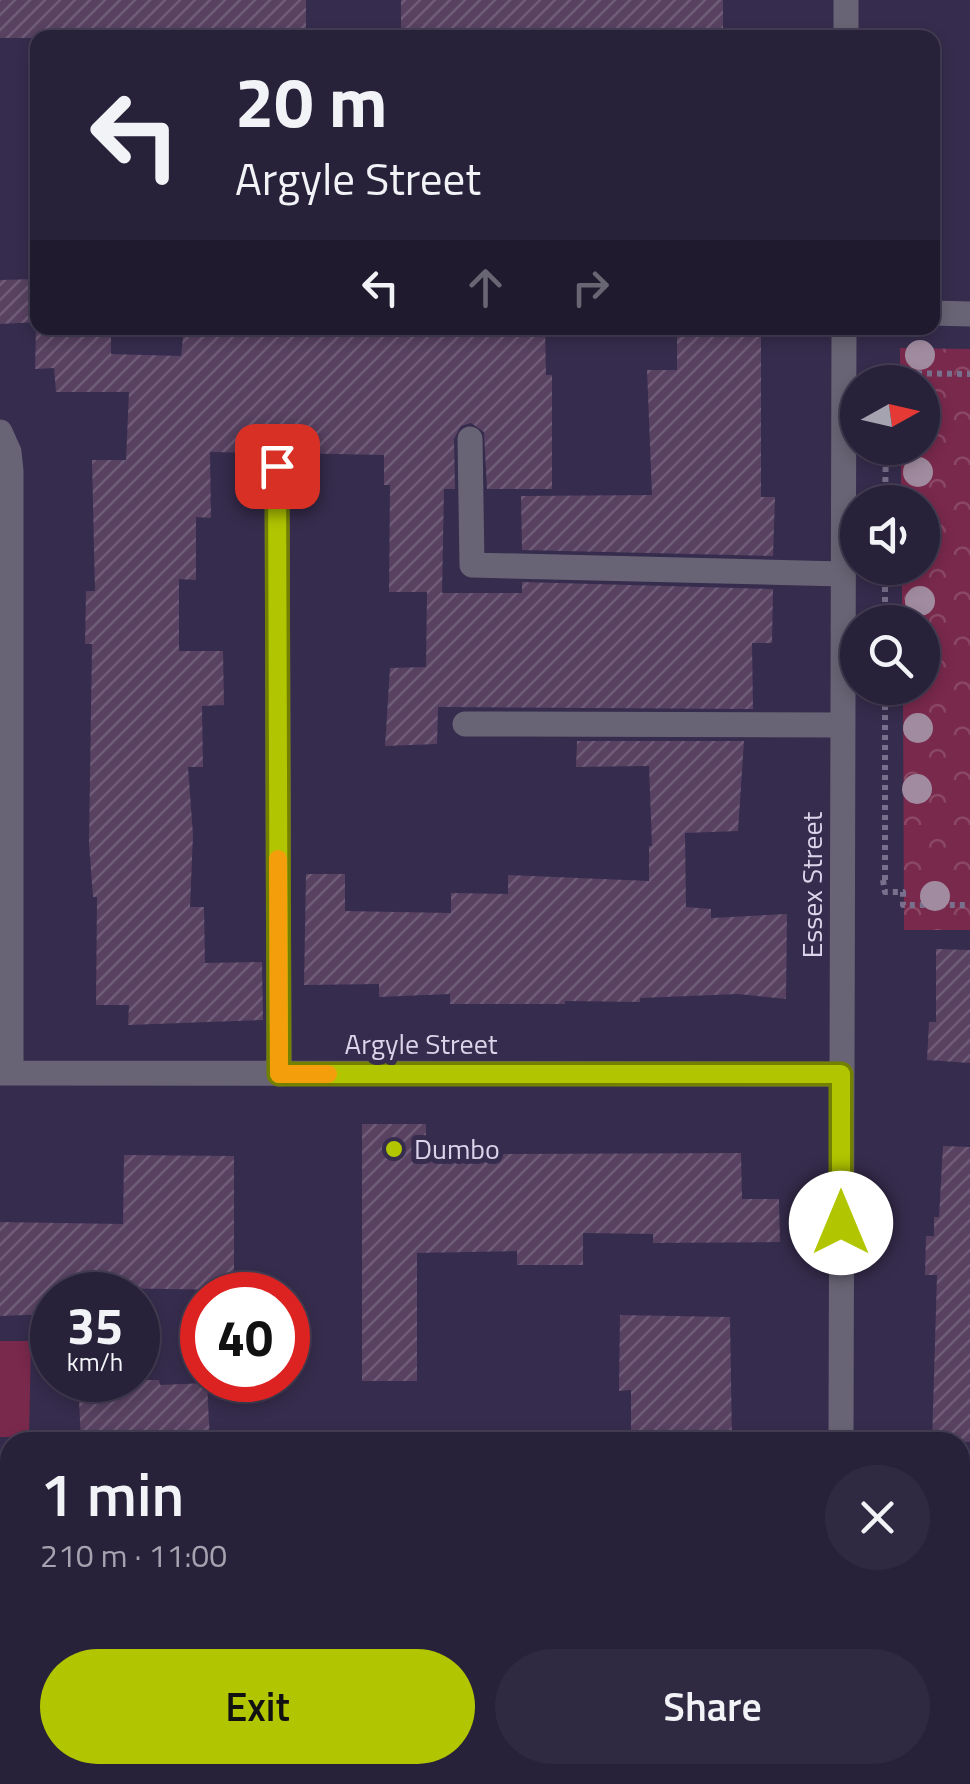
<!DOCTYPE html>
<meta charset="utf-8">
<style>
:root{--surface:#28213a;--page:#302942;--text:#f1f3f6;--muted:#a5a3af;--line:#443e54;--accent:#b1c500}
body{margin:0;font-family:"Titillium Web",sans-serif;background:var(--page);color:var(--text);height:100vh;display:flex;flex-direction:column;font-size:38px;white-space:nowrap}
*{box-sizing:border-box;margin:0}
p{font-size:32px;color:var(--muted)}
.icon{flex:none;width:55px;height:55px;fill:none;stroke:currentColor;stroke-width:2;stroke-linecap:round;stroke-linejoin:round}
.map{position:relative;flex:1;overflow:hidden}
.side{position:absolute;left:0px;top:1432px;width:970px;height:352px;display:flex;flex-direction:column;background:var(--surface);border-radius:30px 30px 0 0;box-shadow:0 5px 15px #0003,0 0 0 2px var(--line)}
.side>*{flex:none}
.guide{position:absolute;left:30px;top:30px;width:910px;height:305px;border-radius:20px;box-shadow:0 5px 15px #0003,0 0 0 2px var(--line);background:#28213a;color:var(--text);overflow:hidden}
.needle{width:65px;rotate:82deg}
.buttons{position:absolute;left:840px;top:365px;display:grid;gap:20px}
.buttons a{display:grid;place-items:center;width:100px;height:100px;border-radius:50%;background:var(--surface);box-shadow:0 5px 15px #0003,0 0 0 2px var(--line);font-size:50px}
.speed{position:absolute;left:30px;top:1272px;display:flex;gap:20px;font-size:50px;font-weight:700;text-align:center}
.speed>*{display:grid;place-content:center;width:130px;height:130px;border-radius:50%;background:var(--surface);box-shadow:0 5px 15px #0003,0 0 0 2px var(--line);line-height:1}
.speed small{font-size:25px;font-weight:400}
.speed .limit{border:15px solid #d22;background:#fff;color:#111}
.pin{position:absolute;display:grid;place-items:center;width:85px;height:85px;color:#fff;margin:-42px;border-radius:20px;box-shadow:0 5px 15px #0006}
.me{position:absolute;width:110px;margin:-55px;rotate:0deg;stroke-linejoin:round;filter:drop-shadow(0 0 8px #0008)}
.turn{display:flex;align-items:center;gap:35px;height:210px;padding:0 40px;font-size:45px}
.turn .icon{width:130px;height:130px;stroke-width:2.5}
.turn b{display:block;font-size:70px;line-height:85px}
.lanes{display:flex;align-items:center;height:95px;padding:0 40px;background:#0003;justify-content:center;gap:50px;direction:ltr}
.lanes .off{opacity:.35}
.round{display:grid;place-items:center;flex:none;width:105px;height:105px;border-radius:52px;background:var(--page)}
.headline{display:flex;align-items:center;justify-content:space-between;height:170px;padding:0 40px}
h1{font-size:60px;font-weight:600;line-height:75px}
.primary-button{display:flex;gap:20px;margin-top:auto;padding:20px 40px}
.primary-button a{flex:1;height:115px;border-radius:60px;background:var(--accent);color:#111;font-size:40px;font-weight:600;line-height:115px;text-align:center}
.primary-button a+a{background:var(--page);color:var(--text)}
.map>svg:first-child{display:block}
.green{fill:#79294c}
.park{fill:url(#park-crowns)}
.building{fill:url(#building-hatch)}
.lines{fill:none;stroke-linecap:round;stroke-linejoin:round}
.path{stroke:#78708c;stroke-width:6;stroke-dasharray:5 5;stroke-linecap:butt}
.minor{stroke:#696475;stroke-width:25}
.tree{fill:#a18ba0}
.route-casing{stroke:#738000;stroke-width:25}
.route{stroke:#b1c500;stroke-width:18}
.slow{stroke:#f59e0b;stroke-width:18}
.poi-dot{fill:#b1c500;stroke:#362c4d;stroke-width:4}
.labels{text-anchor:middle;stroke-width:10;stroke-linejoin:round;paint-order:stroke}
.street-label{font-size:28px;fill:#dad5ea;stroke:#362c4d}
.poi-label{font-size:28px;fill:#dad5ea;stroke:#362c4d;text-anchor:start}
</style>
<div class="map">
<svg width="970" height="1784" viewBox="0 0 970 1784">
<defs>
<pattern id="park-crowns" width="20" height="18" patternUnits="userSpaceOnUse" patternTransform="scale(2.5)"><rect width="20" height="18" fill="#79294c"/><path d="M2 6a3 3 0 1 1 6 0M12 15a3 3 0 1 1 6 0" fill="none" stroke="#8b4766"/></pattern>
<pattern id="building-hatch" width="6" height="6" patternUnits="userSpaceOnUse" patternTransform="scale(2.5)"><rect width="6" height="6" fill="#584161"/><path d="M-1 1l2-2M0 6l6-6M5 7l2-2" fill="none" stroke="#6f5c78"/></pattern>
</defs>
<rect width="100%" height="100%" fill="#362c4d"/>
<!-- green -->
<path class="green" d="M 0,1341 L 31,1341 L 29,1437 L 0,1437 Z"/>
<!-- park -->
<path class="park" d="M 900,348 L 970,349 L 970,930 L 904,930 L 903,688 L 922,688 L 922,622 L 902,622 L 902,568 L 922,568 L 922,502 L 901,502 L 901,448 L 922,448 L 922,382 L 900,382 Z
M 230,1775 L 796,1775 L 796,1784 L 230,1784 Z"/>
<!-- building -->
<path class="building" d="M 0,0 L 306,0 L 306,38 L 0,38 Z
M 401,0 L 723,0 L 723,38 L 401,38 Z
M 38,279 L 38,322 L 0,324 L 0,280 Z
M 36,328 L 111,328 L 111,354 L 181,356 L 184,328 L 545,328 L 546,375 L 552,375 L 552,489 L 487,489 L 484,432 L 471,423 L 461,426 L 454,439 L 455,489 L 444,489 L 442,593 L 522,593 L 522,582 L 773,589 L 772,643 L 752,643 L 753,709 L 438,707 L 437,744 L 385,746 L 390,668 L 426,667 L 427,592 L 389,592 L 390,485 L 384,485 L 384,455 L 287,453 L 278,450 L 268,453 L 210,452 L 211,518 L 196,517 L 196,580 L 179,579 L 179,651 L 223,651 L 224,705 L 202,706 L 203,767 L 188,767 L 193,835 L 190,907 L 204,907 L 205,963 L 262,962 L 263,1020 L 128,1025 L 129,1005 L 96,1005 L 97,897 L 93,897 L 89,844 L 92,644 L 85,644 L 86,591 L 95,591 L 92,460 L 126,460 L 129,392 L 56,392 L 54,368 L 35,369 Z
M 677,328 L 761,328 L 761,497 L 775,497 L 773,556 L 522,550 L 521,496 L 652,495 L 647,370 L 677,370 Z
M 577,741 L 744,741 L 738,831 L 685,833 L 686,907 L 711,909 L 711,918 L 787,914 L 786,999 L 738,994 L 640,998 L 640,1002 L 565,1001 L 565,1004 L 450,1004 L 450,994 L 379,997 L 379,984 L 304,985 L 306,874 L 345,874 L 345,911 L 451,913 L 451,893 L 508,894 L 508,875 L 649,881 L 649,846 L 652,846 L 649,766 L 576,767 Z
M 936,949 L 970,950 L 970,1063 L 927,1060 L 929,1022 L 936,1022 Z
M 362,1124 L 426,1124 L 426,1144 L 499,1144 L 499,1154 L 741,1153 L 742,1199 L 779,1199 L 780,1242 L 653,1243 L 653,1234 L 583,1233 L 583,1265 L 517,1265 L 517,1251 L 417,1253 L 417,1381 L 362,1381 Z
M 943,1146 L 970,1147 L 970,1442 L 932,1442 L 937,1275 L 925,1275 L 926,1236 L 934,1236 L 934,1217 L 939,1217 Z
M 124,1155 L 234,1156 L 234,1290 L 101,1288 L 101,1295 L 52,1295 L 52,1314 L 0,1316 L 0,1222 L 123,1224 Z
M 620,1315 L 730,1317 L 732,1442 L 631,1442 L 631,1390 L 619,1391 Z
M 78,1380 L 159,1380 L 160,1385 L 207,1383 L 210,1442 L 81,1442 Z"/>
<g class="lines">
<!-- path -->
<path class="path" d="M 886,382 L 886,373 L 970,374
M 885,502 L 886,448
M 885,622 L 885,568
M 883,880 L 885,892 L 903,892 L 903,905 L 970,905
M 885,880 L 885,688
M 382,1784 L 384,1775
M 753,1784 L 753,1775"/>
<!-- minor -->
<path class="minor" d="M 846,38 L 846,0
M 932,313 L 970,314
M 0,432 L 9,452 L 11,471 L 11,1073
M 470,439 L 472,565 L 843,574
M 277,466 L 279,1074
M 465,724 L 843,725
M 0,1073 L 841,1074
M 841,1442 L 844,328
M 840,1784 L 840,1775"/>
</g>
<!-- trees -->
<g class="tree">
<circle cx="920" cy="355" r="15"/>
<circle cx="918" cy="472" r="15"/>
<circle cx="920" cy="601" r="15"/>
<circle cx="918" cy="728" r="15"/>
<circle cx="917" cy="789" r="15"/>
<circle cx="935" cy="896" r="15"/>
</g>
<g class="lines">
<!-- route casing -->
<g class="route-casing">
<path id="route" d="M 277,466 L 279,1074 L 841,1074 L 841,1223"/>
</g>
<!-- route -->
<use href="#route" class="route"/>
<!-- slow -->
<path class="slow" d="M 278,859 L 279,1074 L 328,1074"/>
</g>
<!-- markers -->
<circle class="poi-dot" cx="394" cy="1149" r="10"/>
<g class="labels">
<!-- street labels -->
<g class="street-label">
<text transform="translate(812 885) rotate(-90)" y="10">Essex Street</text>
<text x="421" y="1054">Argyle Street</text>
</g>
<!-- poi labels -->
<g class="poi-label">
<text x="414" y="1159">Dumbo</text>
</g>
</g>
</svg>
<div class="buttons">
<a><svg class="needle" viewBox="-14 -14 28 28"><path d="M0-13l5 13h-10z" fill="#e53935"/><path d="M0 13l5-13h-10z" fill="#a5a3af"/></svg></a>
<a><svg class="icon" aria-label="sound" viewBox="0 0 24 24"><path d="M4 9h4l5-4v14l-5-4H4zM17 9q2 3 0 6"/></svg></a>
<a><svg class="icon" aria-label="search" viewBox="0 0 24 24"><circle cx="10" cy="10" r="6"/><path d="M15 15l6 6"/></svg></a>
</div>
<div class="speed"><div>35<small>km/h</small></div><div class="limit">40</div></div>
<div class="pin" style="left:277px;top:466px;background:#d93025"><svg class="icon" aria-label="arrive" viewBox="0 0 24 24"><path d="M6 21V4h12l-3 4 3 4H6"/></svg></div>
<svg class="me" style="left:841px;top:1223px" viewBox="-20 -20 40 40"><circle r="19" fill="#fff"/><path d="M0-13L10 11 0 6-10 11z" fill="#b1c500"/></svg>
<div class="guide">
<div class="turn"><svg class="icon" aria-label="left" viewBox="0 0 24 24"><path d="M17 20v-9H6M10 6l-5 5 5 5"/></svg><div><b>20 m</b>Argyle Street</div></div>
<div class="lanes"><svg class="icon" aria-label="left" viewBox="0 0 24 24"><path d="M17 20v-9H6M10 6l-5 5 5 5"/></svg><svg class="icon off" aria-label="ahead" viewBox="0 0 24 24"><path d="M12 20V5M6 11l6-6 6 6"/></svg><svg class="icon off" aria-label="right" viewBox="0 0 24 24"><path d="M7 20v-9h11M14 6l5 5-5 5"/></svg></div>
</div>
<section class="side">
<div class="headline"><div><h1>1 min</h1><p>210 m · 11:00</p></div><a class="round"><svg class="icon" aria-label="close" viewBox="0 0 24 24"><path d="M6 6l12 12M18 6L6 18"/></svg></a></div>
<div class="primary-button"><a>Exit</a><a>Share</a></div>
</section>
</div>
